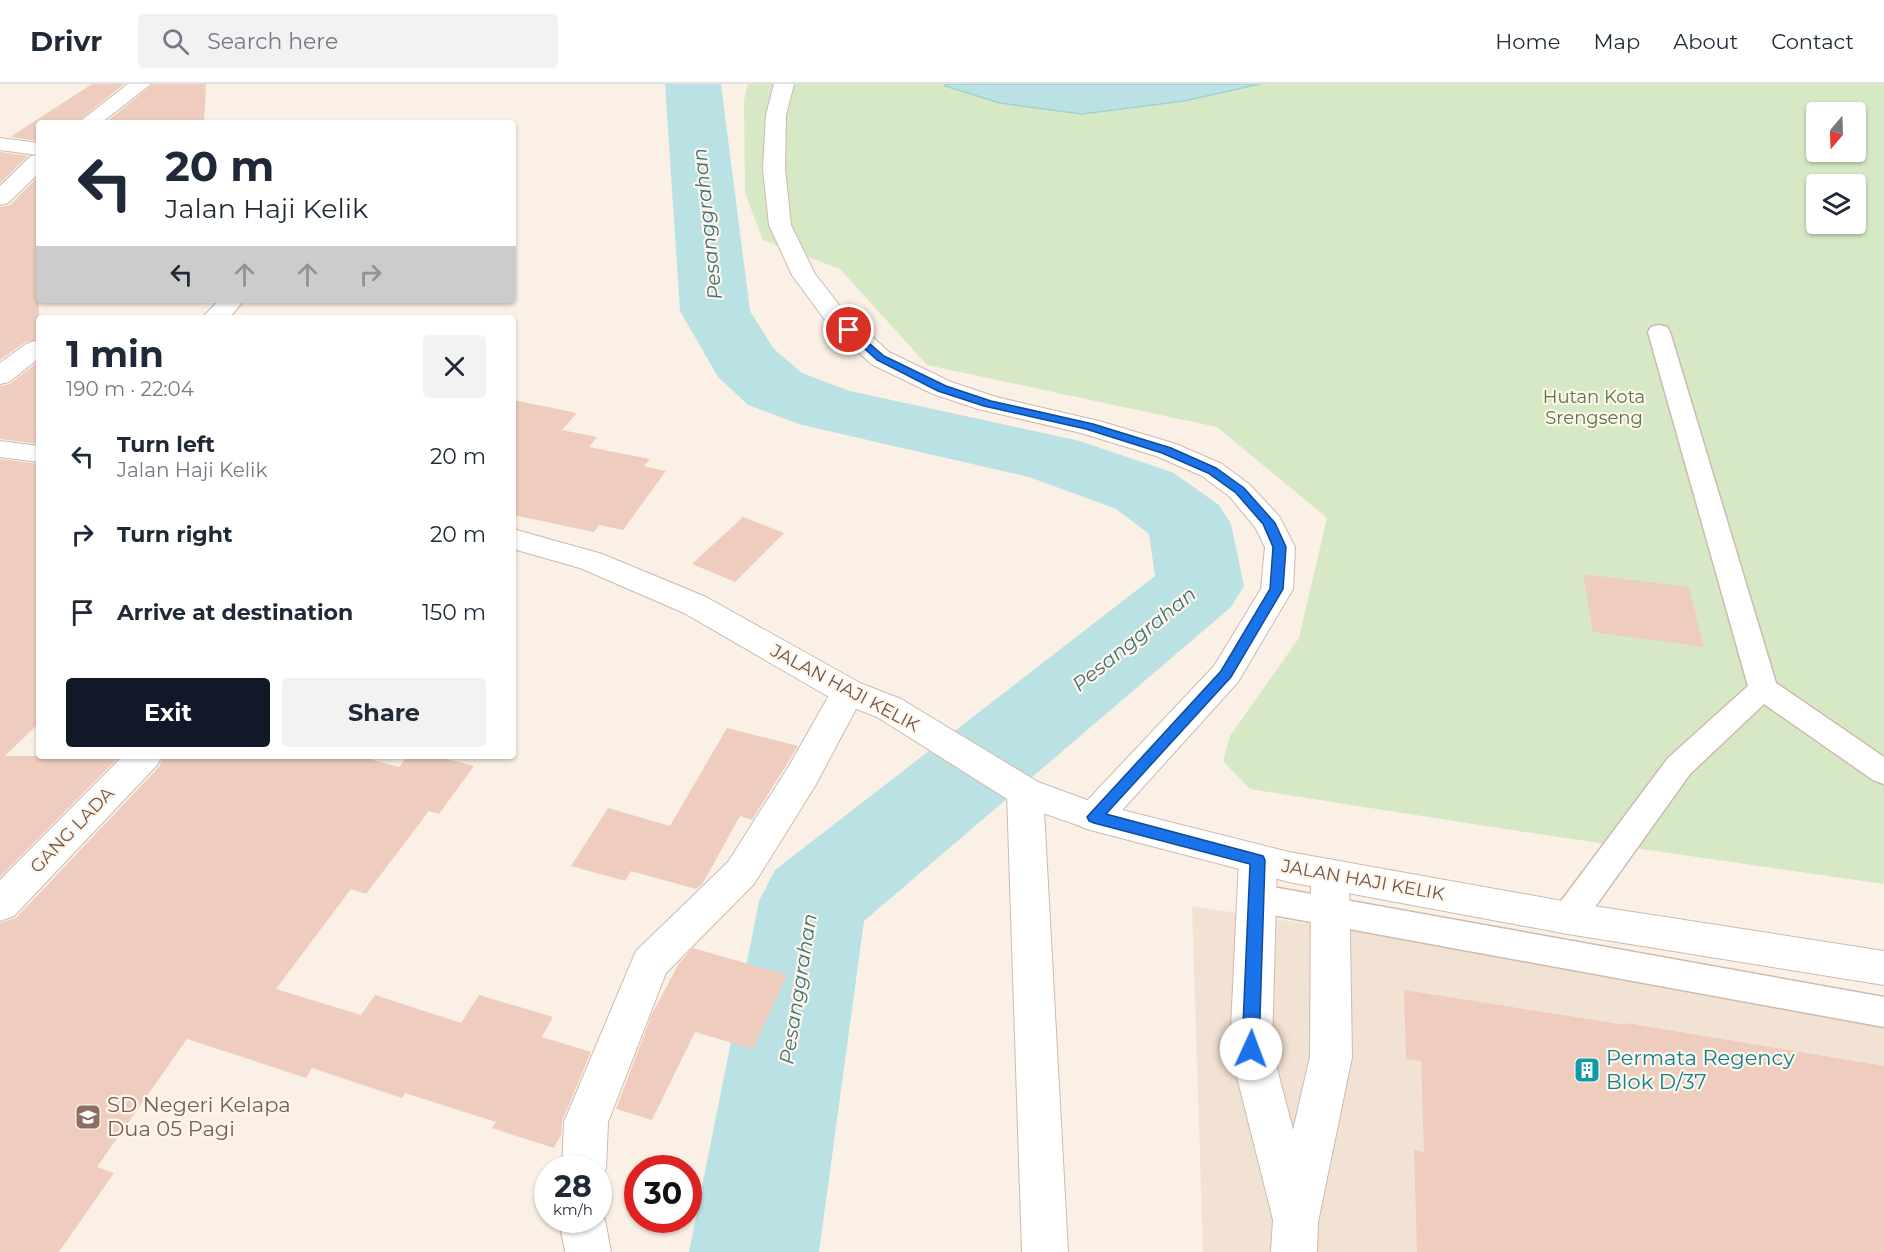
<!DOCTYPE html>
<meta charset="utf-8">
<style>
:root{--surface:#fff;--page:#f2f2f3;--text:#1f2937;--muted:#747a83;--line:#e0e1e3;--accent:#111827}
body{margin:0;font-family:Montserrat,sans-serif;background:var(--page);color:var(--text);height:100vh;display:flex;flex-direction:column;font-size:22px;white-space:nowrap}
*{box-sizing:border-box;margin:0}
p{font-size:20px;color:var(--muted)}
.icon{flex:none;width:33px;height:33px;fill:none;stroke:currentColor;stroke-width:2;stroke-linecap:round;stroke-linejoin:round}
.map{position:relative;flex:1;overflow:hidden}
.details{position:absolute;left:36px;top:231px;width:480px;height:444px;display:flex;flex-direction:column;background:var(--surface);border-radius:6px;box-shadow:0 2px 4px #0004}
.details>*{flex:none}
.guide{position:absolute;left:36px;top:36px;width:480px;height:183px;border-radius:6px;box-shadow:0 2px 4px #0004;background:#fff;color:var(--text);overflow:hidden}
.needle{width:39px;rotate:199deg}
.tools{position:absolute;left:1806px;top:18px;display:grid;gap:12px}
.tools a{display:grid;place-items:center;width:60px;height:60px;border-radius:6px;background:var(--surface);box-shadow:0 2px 4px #0004;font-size:30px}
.speed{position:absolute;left:534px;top:1071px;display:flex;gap:12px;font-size:30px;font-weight:700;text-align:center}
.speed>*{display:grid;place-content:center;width:78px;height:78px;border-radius:50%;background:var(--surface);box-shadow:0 2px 4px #0004;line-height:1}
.speed small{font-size:15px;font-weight:400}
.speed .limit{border:9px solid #d22;background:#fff;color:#111}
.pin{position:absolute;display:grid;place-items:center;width:51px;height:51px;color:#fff;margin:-26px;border:3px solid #fff;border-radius:50%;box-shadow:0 2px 6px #0007}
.me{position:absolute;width:66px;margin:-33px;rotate:2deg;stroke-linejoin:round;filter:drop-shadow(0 0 4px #0008)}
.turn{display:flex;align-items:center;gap:21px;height:126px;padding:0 30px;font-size:27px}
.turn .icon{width:78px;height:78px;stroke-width:2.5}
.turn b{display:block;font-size:42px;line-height:51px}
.lanes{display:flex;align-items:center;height:57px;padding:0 30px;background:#0003;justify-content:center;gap:30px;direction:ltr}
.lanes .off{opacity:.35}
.round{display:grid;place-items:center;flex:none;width:63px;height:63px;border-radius:6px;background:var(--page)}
.headline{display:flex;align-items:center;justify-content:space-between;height:102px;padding:0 30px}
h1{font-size:36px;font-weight:700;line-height:45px}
.action{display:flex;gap:12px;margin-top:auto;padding:12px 30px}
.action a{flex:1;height:69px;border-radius:6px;background:var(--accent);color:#fff;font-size:24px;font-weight:700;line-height:69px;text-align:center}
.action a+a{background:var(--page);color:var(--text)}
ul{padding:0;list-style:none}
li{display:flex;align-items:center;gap:18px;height:78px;padding:0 30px}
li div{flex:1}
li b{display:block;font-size:22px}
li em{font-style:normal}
header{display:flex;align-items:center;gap:36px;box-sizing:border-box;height:84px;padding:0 30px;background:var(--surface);border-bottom:2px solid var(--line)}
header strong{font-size:28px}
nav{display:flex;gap:33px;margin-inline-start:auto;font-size:21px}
.search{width:420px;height:54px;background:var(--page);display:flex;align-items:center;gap:15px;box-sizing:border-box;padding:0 21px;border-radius:6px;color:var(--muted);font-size:22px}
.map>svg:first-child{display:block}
.residential{fill:#f2e2d3}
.green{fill:#d6e8c4;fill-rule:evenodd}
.water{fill:#bae2e4;stroke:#a1d2d5;stroke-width:1.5}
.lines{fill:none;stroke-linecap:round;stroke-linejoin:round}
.river{fill:#bae2e4;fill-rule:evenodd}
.building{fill:#efcdbe}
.service-casing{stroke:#cebaaf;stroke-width:3}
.minor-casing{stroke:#cebaaf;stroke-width:2}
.tertiary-casing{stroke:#cebaaf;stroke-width:2}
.service{fill:#fff;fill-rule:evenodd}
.minor{fill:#fff;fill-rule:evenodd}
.tertiary{fill:#fff;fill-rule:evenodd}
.route{fill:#1a73e8;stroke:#114b97;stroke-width:1.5}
.labels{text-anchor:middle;stroke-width:4.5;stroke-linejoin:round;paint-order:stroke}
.park-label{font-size:18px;fill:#587843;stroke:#fef5eb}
.street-label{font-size:18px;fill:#73564b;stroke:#fef5eb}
.water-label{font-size:20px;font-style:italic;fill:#407378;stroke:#fef5eb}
.near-culture-label{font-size:21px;fill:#0d838f;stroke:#fef5eb;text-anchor:start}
.near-education-label{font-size:21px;fill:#785e54;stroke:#fef5eb;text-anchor:start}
</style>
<header>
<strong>Drivr</strong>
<div class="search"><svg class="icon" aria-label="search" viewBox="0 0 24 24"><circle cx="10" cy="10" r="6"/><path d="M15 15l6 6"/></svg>Search here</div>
<nav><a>Home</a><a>Map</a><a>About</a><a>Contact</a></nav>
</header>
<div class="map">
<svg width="1884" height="1168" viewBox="0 0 1884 1168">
<rect width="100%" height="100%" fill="#fbf0e5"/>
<!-- residential -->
<path class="residential" d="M 1192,822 L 1884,930 L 1884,1168 L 1203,1168 Z"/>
<!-- green -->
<path class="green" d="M 748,0 L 1884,0 L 1884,800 L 1538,750 L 1250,705 L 1223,677 L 1230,652 L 1299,554 L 1327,434 L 1217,343 L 927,281 L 840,185 L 763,156 L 745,109 L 744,16 ZM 1816,28 L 1856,28 L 1856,68 L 1816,68 ZM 1816,100 L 1856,100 L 1856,140 L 1816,140 Z"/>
<!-- water -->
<path class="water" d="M 945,0 L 1260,0 L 1184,17 L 1082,30 L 1000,19 L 945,2 Z"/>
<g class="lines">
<!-- river -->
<path class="river" d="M 665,0 L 721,0 L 750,227 L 773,264 L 802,289 L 850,307 L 1080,357 L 1174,389 L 1219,421 L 1231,440 L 1244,502 L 1231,523 L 864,837 L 819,1168 L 689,1168 L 759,817 L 775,786 L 1155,492 L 1149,450 L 1116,425 L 1029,393 L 802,341 L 748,321 L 718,293 L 680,227 Z"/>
</g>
<!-- building -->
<path class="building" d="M 92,0 L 124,0 L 76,39 L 39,39 L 39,57 L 10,53 Z
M 153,0 L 206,0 L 204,39 L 105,39 Z
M 0,68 L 28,72 L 0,99 Z
M 39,92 L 39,256 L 25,258 L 0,276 L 0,123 L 10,121 Z
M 39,277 L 39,360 L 0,355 L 0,302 L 10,300 Z
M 513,316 L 577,329 L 562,346 L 597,353 L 589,363 L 650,375 L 644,382 L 666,387 L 623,446 L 599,441 L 594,448 L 513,431 Z
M 0,375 L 39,380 L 39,639 L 5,672 L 120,672 L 0,793 Z
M 743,433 L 784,449 L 735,498 L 692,480 Z
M 1583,490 L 1689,503 L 1704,563 L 1593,548 Z
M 727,644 L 798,662 L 752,736 L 740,732 L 703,799 L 696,805 L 631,787 L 625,797 L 571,782 L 608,724 L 670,742 Z
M 164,672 L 358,672 L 399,683 L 408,672 L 435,672 L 474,682 L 439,730 L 429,727 L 366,810 L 351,805 L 276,905 L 361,931 L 375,911 L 461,939 L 479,911 L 553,933 L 542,953 L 591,968 L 562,1037 L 561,1051 L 554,1064 L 492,1044 L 496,1038 L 405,1009 L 402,1014 L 312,984 L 306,994 L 187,955 L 97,1083 L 114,1089 L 59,1168 L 0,1168 L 0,839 L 16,834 L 159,683 Z
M 693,864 L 787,891 L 753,965 L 695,948 L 652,1036 L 616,1025 L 652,930 L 679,879 Z
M 1404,906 L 1626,941 L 1626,939 L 1884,982 L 1884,1168 L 1417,1168 L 1414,1066 L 1424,1068 L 1421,977 L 1406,975 Z"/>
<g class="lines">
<!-- service casing -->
<g class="service-casing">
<path id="service" d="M 1659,241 L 1667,243 L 1670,248 L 1776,599 L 1884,673 L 1884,700 L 1873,696 L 1764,620 L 1690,690 L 1580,844 L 1568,848 L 1556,844 L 1551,834 L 1556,824 L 1668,674 L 1748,602 L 1648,248 L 1651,243 Z
M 1256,800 L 1884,913 L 1884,943 L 1256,828 L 1244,824 L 1239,814 L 1244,804 Z"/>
</g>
<!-- minor casing -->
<g class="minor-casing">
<path id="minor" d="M 128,0 L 151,0 L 101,39 L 78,39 Z
M 774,0 L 794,0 L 786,31 L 785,85 L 791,141 L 815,190 L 843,226 L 889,268 L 951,298 L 996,313 L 1099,337 L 1176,360 L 1222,380 L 1250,401 L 1279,432 L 1295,463 L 1293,505 L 1238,598 L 1107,743 L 1094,747 L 1081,743 L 1076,733 L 1081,723 L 1214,582 L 1261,505 L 1265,463 L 1255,443 L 1230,413 L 1202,392 L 1156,372 L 1081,349 L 978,325 L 933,310 L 871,280 L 825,236 L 792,191 L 769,141 L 763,85 L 766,31 Z
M 0,54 L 39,59 L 39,89 L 8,119 L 0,121 L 0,102 L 31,72 L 37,71 L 0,66 Z
M 219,216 L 239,216 L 241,220 L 229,234 L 202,234 Z
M 35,257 L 39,258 L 39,274 L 9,298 L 0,300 L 0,279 L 26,260 Z
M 848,596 L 860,599 L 865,608 L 815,702 L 754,800 L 666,889 L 608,1038 L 606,1084 L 600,1099 L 598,1084 L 562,1084 L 564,1038 L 636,867 L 728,778 L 789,682 L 836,599 Z
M 123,672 L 162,672 L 157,681 L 14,832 L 0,837 L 0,796 Z
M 1025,694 L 1038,698 L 1043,708 L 1068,1168 L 1022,1168 L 1007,708 L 1012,698 Z
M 1258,761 L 1271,765 L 1277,776 L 1272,965 L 1293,1046 L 1310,973 L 1311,790 L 1317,779 L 1330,775 L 1343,779 L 1349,790 L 1352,973 L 1318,1138 L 1317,1168 L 1271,1168 L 1273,1136 L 1230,965 L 1239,776 L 1245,765 Z
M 598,1121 L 605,1136 L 611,1168 L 565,1168 L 559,1136 L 598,1136 Z"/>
</g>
<!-- tertiary casing -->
<g class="tertiary-casing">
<path id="tertiary" d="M 0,357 L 39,362 L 39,378 L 0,373 Z
M 513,445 L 602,470 L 706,513 L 860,599 L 901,615 L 1038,698 L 1098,720 L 1289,768 L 1568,818 L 1884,867 L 1884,901 L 1568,850 L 1289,798 L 1094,747 L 1012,718 L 877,633 L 836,617 L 684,529 L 580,484 L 513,465 Z"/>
</g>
<!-- service -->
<use href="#service" class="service"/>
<!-- minor -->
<use href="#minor" class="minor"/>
<!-- tertiary -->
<use href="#tertiary" class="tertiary"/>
</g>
<!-- route -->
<path class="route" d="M 849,242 L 884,272 L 946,302 L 991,317 L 1093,340 L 1171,364 L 1216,384 L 1244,404 L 1275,439 L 1286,463 L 1283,505 L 1231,593 L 1106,730 L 1263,772 L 1265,776 L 1259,965 L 1257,970 L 1251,972 L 1245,970 L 1242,965 L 1250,780 L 1094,739 L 1089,737 L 1087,733 L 1221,587 L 1270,505 L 1273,463 L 1263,440 L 1236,409 L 1208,389 L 1162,369 L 1086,345 L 984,322 L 938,307 L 877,276 L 846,248 L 846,243 Z"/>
<!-- icons -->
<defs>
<g id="building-square" transform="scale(1.35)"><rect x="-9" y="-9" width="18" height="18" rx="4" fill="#0f9aa8" stroke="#fef5eb"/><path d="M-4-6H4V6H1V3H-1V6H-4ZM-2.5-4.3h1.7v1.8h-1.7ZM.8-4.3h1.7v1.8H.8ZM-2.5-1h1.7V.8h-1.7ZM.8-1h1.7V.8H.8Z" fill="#fff"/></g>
<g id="school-square" transform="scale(1.35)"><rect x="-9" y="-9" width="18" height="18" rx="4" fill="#8d6e63" stroke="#fef5eb"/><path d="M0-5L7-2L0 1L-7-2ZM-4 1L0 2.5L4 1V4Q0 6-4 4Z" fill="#fff"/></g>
</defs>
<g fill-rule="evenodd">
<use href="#building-square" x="1587" y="986"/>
<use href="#school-square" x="88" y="1033"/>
</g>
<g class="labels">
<!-- park labels -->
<g class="park-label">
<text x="1594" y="319">Hutan Kota<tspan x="1594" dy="21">Srengseng</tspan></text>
</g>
<!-- street labels -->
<g class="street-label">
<text transform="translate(845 604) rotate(28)" y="6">JALAN HAJI KELIK</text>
<text transform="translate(72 746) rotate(-46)" y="6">GANG LADA</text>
<text transform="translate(1363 796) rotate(10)" y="6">JALAN HAJI KELIK</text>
</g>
<!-- water labels -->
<g class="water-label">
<text transform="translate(707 140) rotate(-96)" y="7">Pesanggrahan</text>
<text transform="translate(1134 555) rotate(-39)" y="7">Pesanggrahan</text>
<text transform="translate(798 905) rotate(-81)" y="7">Pesanggrahan</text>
</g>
<!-- near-culture labels -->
<g class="near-culture-label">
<text x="1606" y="981">Permata Regency<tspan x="1606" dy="24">Blok D/37</tspan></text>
</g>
<!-- near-education labels -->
<g class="near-education-label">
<text x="107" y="1028">SD Negeri Kelapa<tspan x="107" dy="24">Dua 05 Pagi</tspan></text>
</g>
</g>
</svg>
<div class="tools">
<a><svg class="needle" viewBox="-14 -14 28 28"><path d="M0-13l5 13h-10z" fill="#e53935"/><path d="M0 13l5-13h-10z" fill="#747a83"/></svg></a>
<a><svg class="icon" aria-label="layers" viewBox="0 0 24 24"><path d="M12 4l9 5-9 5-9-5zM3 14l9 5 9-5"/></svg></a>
</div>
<div class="speed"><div>28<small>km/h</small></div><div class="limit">30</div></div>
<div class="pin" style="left:849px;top:246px;background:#d93025"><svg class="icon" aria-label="arrive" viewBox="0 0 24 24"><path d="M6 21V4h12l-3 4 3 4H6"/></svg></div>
<svg class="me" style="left:1251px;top:965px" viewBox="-20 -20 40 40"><circle r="19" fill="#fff"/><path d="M0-13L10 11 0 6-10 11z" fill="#1a73e8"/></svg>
<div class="guide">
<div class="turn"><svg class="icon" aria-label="left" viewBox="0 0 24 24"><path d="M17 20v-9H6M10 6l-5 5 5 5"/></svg><div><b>20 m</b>Jalan Haji Kelik</div></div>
<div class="lanes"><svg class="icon" aria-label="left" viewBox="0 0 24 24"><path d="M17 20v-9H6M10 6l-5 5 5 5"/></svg><svg class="icon off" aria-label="ahead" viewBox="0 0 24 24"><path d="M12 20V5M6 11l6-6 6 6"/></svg><svg class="icon off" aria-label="ahead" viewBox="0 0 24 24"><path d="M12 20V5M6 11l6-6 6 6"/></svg><svg class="icon off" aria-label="right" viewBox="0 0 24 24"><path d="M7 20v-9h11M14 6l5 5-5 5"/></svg></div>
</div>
<section class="details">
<div class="headline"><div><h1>1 min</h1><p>190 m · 22:04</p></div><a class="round"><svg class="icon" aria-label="close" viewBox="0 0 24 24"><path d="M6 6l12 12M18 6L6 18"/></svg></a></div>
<ul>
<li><svg class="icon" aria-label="left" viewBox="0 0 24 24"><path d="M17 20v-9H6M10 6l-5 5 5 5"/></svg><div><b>Turn left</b><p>Jalan Haji Kelik</p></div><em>20 m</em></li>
<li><svg class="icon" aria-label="right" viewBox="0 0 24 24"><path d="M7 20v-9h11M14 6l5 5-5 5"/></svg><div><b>Turn right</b></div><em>20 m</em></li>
<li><svg class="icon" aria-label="arrive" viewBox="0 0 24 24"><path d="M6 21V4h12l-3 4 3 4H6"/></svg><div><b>Arrive at destination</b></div><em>150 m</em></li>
</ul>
<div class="action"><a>Exit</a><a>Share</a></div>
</section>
</div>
